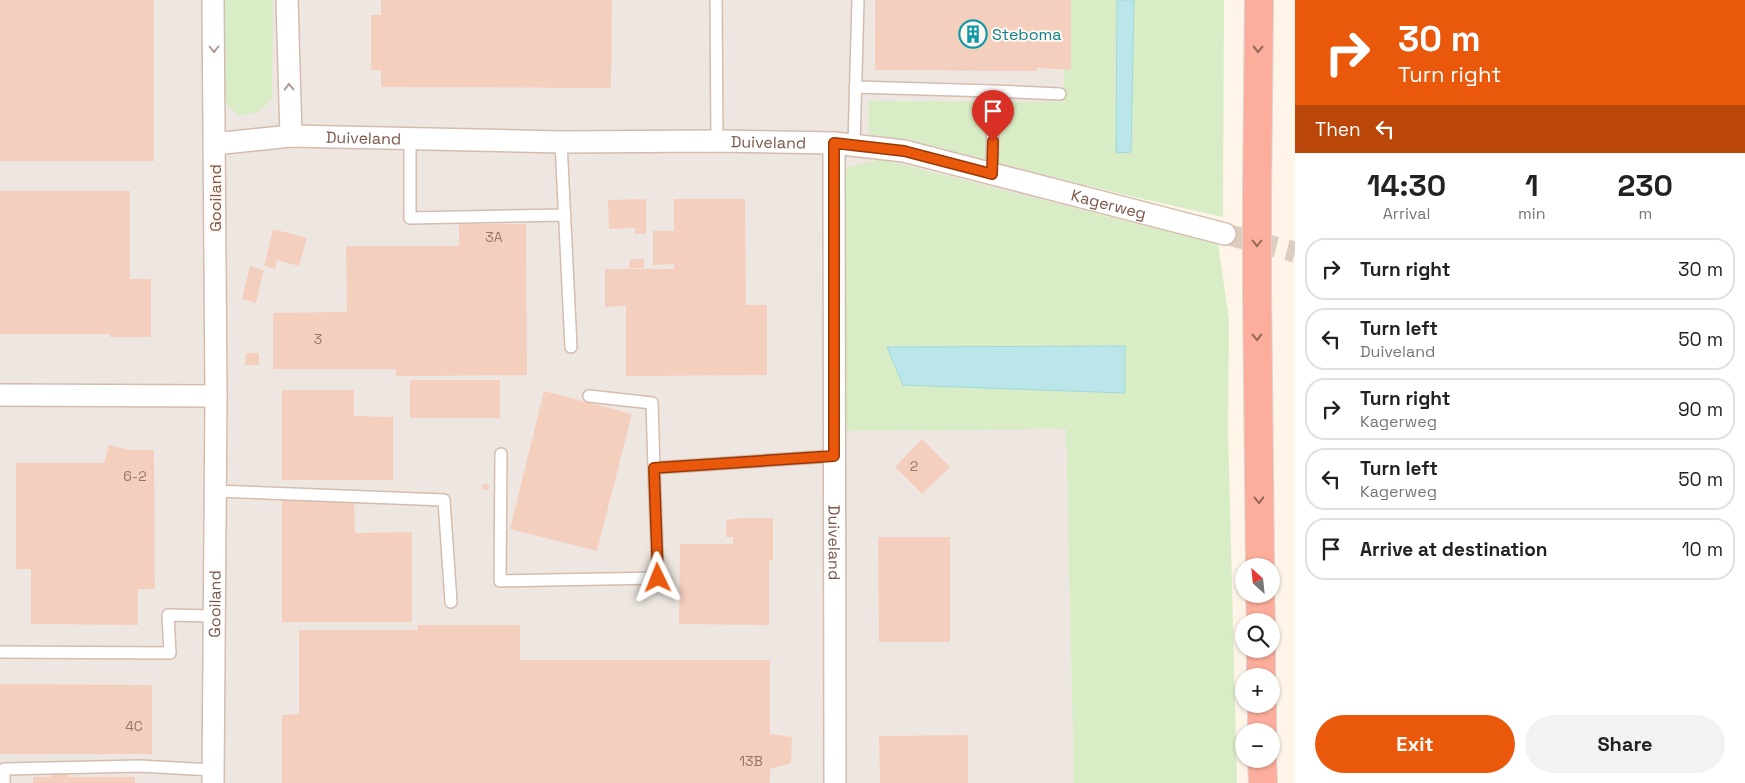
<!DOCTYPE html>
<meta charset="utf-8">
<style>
:root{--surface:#fff;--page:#f2f2f2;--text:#222;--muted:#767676;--line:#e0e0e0;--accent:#ea580c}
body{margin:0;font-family:"Space Grotesk",sans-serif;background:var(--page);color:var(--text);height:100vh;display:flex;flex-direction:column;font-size:19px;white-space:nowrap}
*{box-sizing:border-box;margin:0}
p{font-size:16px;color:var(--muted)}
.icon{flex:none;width:28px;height:28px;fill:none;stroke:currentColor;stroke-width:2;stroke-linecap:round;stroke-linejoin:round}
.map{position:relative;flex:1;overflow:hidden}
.sheet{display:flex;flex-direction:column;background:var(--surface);width:450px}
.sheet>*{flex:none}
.hud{background:#ea580c;color:#fff;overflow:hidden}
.needle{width:32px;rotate:333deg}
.controls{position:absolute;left:1235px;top:558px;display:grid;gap:10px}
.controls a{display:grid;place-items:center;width:45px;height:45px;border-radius:50%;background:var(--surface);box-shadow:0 1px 4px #0004;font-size:25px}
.pin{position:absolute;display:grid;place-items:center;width:42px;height:42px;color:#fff;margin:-51px -21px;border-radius:50% 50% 50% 0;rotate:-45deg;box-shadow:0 0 5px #0007}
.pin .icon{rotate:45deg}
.me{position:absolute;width:55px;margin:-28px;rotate:358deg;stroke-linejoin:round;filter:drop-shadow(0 0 4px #0008)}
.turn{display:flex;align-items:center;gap:18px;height:105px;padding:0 20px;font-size:22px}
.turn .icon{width:65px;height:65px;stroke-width:2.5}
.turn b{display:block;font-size:35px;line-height:42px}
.then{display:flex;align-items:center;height:48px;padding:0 20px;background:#0003;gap:10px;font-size:19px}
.eta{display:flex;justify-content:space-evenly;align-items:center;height:85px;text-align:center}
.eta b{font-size:30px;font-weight:700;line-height:35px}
.cta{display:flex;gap:10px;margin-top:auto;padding:10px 20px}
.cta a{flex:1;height:58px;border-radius:30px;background:var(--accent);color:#fff;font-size:20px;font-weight:700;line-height:58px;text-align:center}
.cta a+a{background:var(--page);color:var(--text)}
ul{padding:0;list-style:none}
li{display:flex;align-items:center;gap:15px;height:62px;margin:0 10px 8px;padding:0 10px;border:2px solid var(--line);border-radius:20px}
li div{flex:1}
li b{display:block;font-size:19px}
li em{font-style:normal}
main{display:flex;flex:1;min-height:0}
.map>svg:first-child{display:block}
.industrial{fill:#eee7e1}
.green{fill:#d8edc5;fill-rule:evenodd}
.water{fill:#bae6ea;stroke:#a0d8dc}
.building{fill:#f5cfbe}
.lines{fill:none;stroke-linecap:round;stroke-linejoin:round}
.street-tunnel{stroke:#ddcdc0;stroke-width:21;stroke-dasharray:21 11;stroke-linecap:butt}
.lane-casing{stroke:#d4bcaf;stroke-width:14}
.street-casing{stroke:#d4bcaf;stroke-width:24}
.highway-casing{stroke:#ddd3d0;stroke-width:30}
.lane{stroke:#fff;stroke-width:11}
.street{stroke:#fff;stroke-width:21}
.highway{stroke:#fcad9b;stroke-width:28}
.highway-bridge-casing{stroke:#ddd3d0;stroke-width:30;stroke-linecap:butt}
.highway-bridge{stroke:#fcad9b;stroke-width:28}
.oneway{stroke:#b09a92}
.oneway2{stroke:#956859}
.route-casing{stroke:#983908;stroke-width:12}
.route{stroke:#ea580c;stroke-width:9}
.labels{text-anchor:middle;stroke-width:4;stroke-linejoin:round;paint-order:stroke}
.number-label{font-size:14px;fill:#9a7566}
.culture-label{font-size:16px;fill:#0d838f;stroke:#fff8f0;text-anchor:start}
.street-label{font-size:16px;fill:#7b5749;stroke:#fff8f0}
</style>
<main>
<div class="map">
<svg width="1295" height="783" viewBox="0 0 1295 783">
<rect width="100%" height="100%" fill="#fef4e8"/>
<!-- industrial -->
<path class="industrial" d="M 0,0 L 1085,0 L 1080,155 L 1106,288 L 1117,783 L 0,783 Z"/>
<!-- green -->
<path class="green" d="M 222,0 L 273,0 L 272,97 C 262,111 256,115 239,115 L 228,106 L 222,95 Z
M 1066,0 L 1224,0 L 1223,217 L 1125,195 L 945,149 L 869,134 L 869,101 L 1063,102 Z
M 880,159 L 1218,244 L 1229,319 L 1228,428 L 1237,783 L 1074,783 L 1066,429 L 834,431 L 835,181 L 847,168 ZM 1125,346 L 1125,393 L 903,385 L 887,347 Z"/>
<!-- water -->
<path class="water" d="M 1117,0 L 1134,0 L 1131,152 L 1116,153 Z
M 1125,346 L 1125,393 L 903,385 L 887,347 Z"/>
<!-- building -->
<path class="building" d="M 0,0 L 154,0 L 154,161 L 0,161 Z
M 381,0 L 612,0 L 611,88 L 381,87 L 381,70 L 371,70 L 371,15 L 381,15 Z
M 875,0 L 1071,0 L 1071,70 L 1037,68 L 1037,71 L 875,70 Z
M 0,191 L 130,191 L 130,279 L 151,279 L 151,337 L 110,337 L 110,334 L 0,334 Z
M 646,199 L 646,234 L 635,234 L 635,228 L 609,229 L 608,200 Z
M 674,199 L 745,199 L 746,305 L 767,305 L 767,375 L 626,376 L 626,306 L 605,307 L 605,269 L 674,269 L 674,264 L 653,265 L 653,231 L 674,231 Z
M 459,224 L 526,224 L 527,375 L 396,376 L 396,369 L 273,369 L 273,313 L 347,312 L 346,246 L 459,246 Z
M 273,229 L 307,238 L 299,266 L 277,260 L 275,269 L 264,266 Z
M 630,259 L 644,259 L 644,268 L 629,268 Z
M 250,266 L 264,270 L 256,303 L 242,299 Z
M 246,353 L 259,353 L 259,365 L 245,365 Z
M 410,380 L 500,380 L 500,418 L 410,418 Z
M 282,390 L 354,390 L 354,416 L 393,417 L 393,480 L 282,480 Z
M 544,391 L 632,414 L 597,551 L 510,529 Z
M 922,439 L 950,467 L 922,494 L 895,467 Z
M 109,445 L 129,450 L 154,450 L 155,589 L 138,589 L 138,625 L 31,624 L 31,569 L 16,569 L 16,463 L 104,463 Z
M 482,484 L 489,484 L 489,490 L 482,489 Z
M 282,499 L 354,499 L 355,533 L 412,532 L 412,622 L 282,622 Z
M 740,518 L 773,518 L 773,560 L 769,561 L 769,625 L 679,624 L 680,544 L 733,544 L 733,537 L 726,537 L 726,520 Z
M 878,537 L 950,537 L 950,642 L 879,642 Z
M 418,625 L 520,625 L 520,660 L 770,660 L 770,734 L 792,737 L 791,763 L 770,769 L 770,783 L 282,783 L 282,715 L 299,714 L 299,630 L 418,630 Z
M 0,684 L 152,685 L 152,754 L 0,754 Z
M 968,735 L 968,783 L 880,783 L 879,736 Z
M 51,770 L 68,770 L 69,777 L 135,777 L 135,783 L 33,783 L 33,777 L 51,777 Z"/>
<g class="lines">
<!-- street-tunnel -->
<path class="street-tunnel" d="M 1225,234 L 1295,252"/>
<!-- lane casing -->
<g class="lane-casing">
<path id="lane" d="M 716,0 L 717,141
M 855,87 L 993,91 L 992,174
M 993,91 L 1060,94
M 410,139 L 410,218 L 565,215
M 561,142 L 571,347
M 854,145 L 858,0
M 589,396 L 652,403 L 654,468
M 501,454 L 500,581 L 658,578 L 654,468 L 834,456
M 215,491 L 444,500 L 451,602
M 0,652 L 170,653 L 168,615 L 214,616
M 4,783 L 4,769 L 139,766 L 213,770"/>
</g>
<!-- street casing -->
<g class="street-casing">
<g id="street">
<path d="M 287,0 L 291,136"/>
<path id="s1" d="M 834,143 L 904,151 L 1225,234"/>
<path id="s2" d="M 214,144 L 291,136 L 561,142 L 717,141 L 834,143 L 835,783"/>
<path d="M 0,395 L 216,396"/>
<path id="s3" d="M 213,783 L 216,396 L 213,0"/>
</g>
</g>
<!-- highway casing -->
<g class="highway-casing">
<path id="highway" d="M 1257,198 L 1259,0
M 1257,288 L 1260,566
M 1260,594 L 1261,621
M 1261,649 L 1261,676
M 1262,704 L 1262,731
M 1262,759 L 1263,783"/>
</g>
<!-- lane -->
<use href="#lane" class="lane"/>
<!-- street -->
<use href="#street" class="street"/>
<!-- highway -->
<use href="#highway" class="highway"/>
<!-- highway-bridge casing -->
<g class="highway-bridge-casing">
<path id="highway-bridge" d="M 1257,288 L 1257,198"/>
</g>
<!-- highway-bridge -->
<use href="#highway-bridge" class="highway-bridge"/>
</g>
<!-- one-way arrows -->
<defs><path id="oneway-chevron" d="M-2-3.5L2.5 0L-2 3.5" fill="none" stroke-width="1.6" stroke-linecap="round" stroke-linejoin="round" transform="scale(1.25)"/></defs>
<g class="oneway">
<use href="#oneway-chevron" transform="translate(214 49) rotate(90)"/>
<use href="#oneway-chevron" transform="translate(289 87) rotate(-91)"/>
</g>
<g class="oneway2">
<use href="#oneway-chevron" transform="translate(1258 49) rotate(91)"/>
<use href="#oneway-chevron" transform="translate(1257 243) rotate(90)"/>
<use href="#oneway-chevron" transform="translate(1257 337) rotate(89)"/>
<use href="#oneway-chevron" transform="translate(1259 500) rotate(89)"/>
</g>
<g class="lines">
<!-- route casing -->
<g class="route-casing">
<path id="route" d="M 658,578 L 654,468 L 834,456 L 834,143 L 904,151 L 992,174 L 993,141"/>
</g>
<!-- route -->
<use href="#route" class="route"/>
</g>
<!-- icons -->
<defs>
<g id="building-ring" transform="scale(1.4375)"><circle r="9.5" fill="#fff8f0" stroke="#0f9aa8" stroke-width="1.5"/><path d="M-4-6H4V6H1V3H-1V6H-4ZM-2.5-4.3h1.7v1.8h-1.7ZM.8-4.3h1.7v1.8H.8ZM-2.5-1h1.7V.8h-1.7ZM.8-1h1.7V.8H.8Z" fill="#0f9aa8"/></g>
</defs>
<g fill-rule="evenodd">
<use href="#building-ring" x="973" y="34"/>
</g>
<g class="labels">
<!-- number labels -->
<g class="number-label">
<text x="494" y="242">3A</text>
<text x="318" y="344">3</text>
<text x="914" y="471">2</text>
<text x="135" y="481">6-2</text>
<text x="134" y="731">4C</text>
<text x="751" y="766">13B</text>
</g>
<!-- culture labels -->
<g class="culture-label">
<text x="992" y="40">Steboma</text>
</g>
<!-- street labels -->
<g class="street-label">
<text dy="6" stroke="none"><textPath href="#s2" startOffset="150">Duiveland</textPath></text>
<text dy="6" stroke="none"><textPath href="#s2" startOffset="555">Duiveland</textPath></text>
<text transform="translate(215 198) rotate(-90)" y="6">Gooiland</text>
<text dy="6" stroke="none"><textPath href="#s1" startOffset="282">Kagerweg</textPath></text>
<text dy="6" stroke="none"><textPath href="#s2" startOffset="1020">Duiveland</textPath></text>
<text dy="6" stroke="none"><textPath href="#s3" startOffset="179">Gooiland</textPath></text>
</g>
</g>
</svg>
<div class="controls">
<a><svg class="needle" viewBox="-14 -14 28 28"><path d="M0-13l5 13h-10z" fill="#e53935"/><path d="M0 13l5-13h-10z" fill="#767676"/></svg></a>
<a><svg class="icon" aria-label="search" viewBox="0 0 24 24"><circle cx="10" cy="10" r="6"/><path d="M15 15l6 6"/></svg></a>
<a>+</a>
<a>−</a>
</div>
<div class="pin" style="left:993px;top:141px;background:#d93025"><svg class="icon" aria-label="arrive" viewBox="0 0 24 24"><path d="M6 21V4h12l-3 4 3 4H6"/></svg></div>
<svg class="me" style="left:658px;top:578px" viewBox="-20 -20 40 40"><path d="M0-17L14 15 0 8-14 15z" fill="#ea580c" stroke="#fff" stroke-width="4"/></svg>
</div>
<section class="sheet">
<div class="hud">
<div class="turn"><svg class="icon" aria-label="right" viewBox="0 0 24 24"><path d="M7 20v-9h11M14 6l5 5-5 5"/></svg><div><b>30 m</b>Turn right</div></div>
<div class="then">Then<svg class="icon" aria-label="left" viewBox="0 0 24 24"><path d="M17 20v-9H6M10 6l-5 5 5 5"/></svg></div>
</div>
<div class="eta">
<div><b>14:30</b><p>Arrival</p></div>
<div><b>1</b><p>min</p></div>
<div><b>230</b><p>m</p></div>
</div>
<ul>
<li><svg class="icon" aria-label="right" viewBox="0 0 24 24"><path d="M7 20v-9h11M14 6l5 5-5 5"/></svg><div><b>Turn right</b></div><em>30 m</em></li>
<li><svg class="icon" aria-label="left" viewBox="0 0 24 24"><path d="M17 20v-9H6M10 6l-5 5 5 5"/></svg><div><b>Turn left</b><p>Duiveland</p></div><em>50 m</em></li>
<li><svg class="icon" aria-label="right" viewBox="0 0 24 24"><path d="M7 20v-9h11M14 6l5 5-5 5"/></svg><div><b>Turn right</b><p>Kagerweg</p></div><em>90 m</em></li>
<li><svg class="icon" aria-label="left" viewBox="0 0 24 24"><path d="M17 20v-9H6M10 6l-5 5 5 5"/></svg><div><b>Turn left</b><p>Kagerweg</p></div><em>50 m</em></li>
<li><svg class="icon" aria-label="arrive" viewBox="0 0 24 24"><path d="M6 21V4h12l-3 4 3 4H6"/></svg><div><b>Arrive at destination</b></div><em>10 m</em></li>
</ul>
<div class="cta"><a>Exit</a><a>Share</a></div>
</section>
</main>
